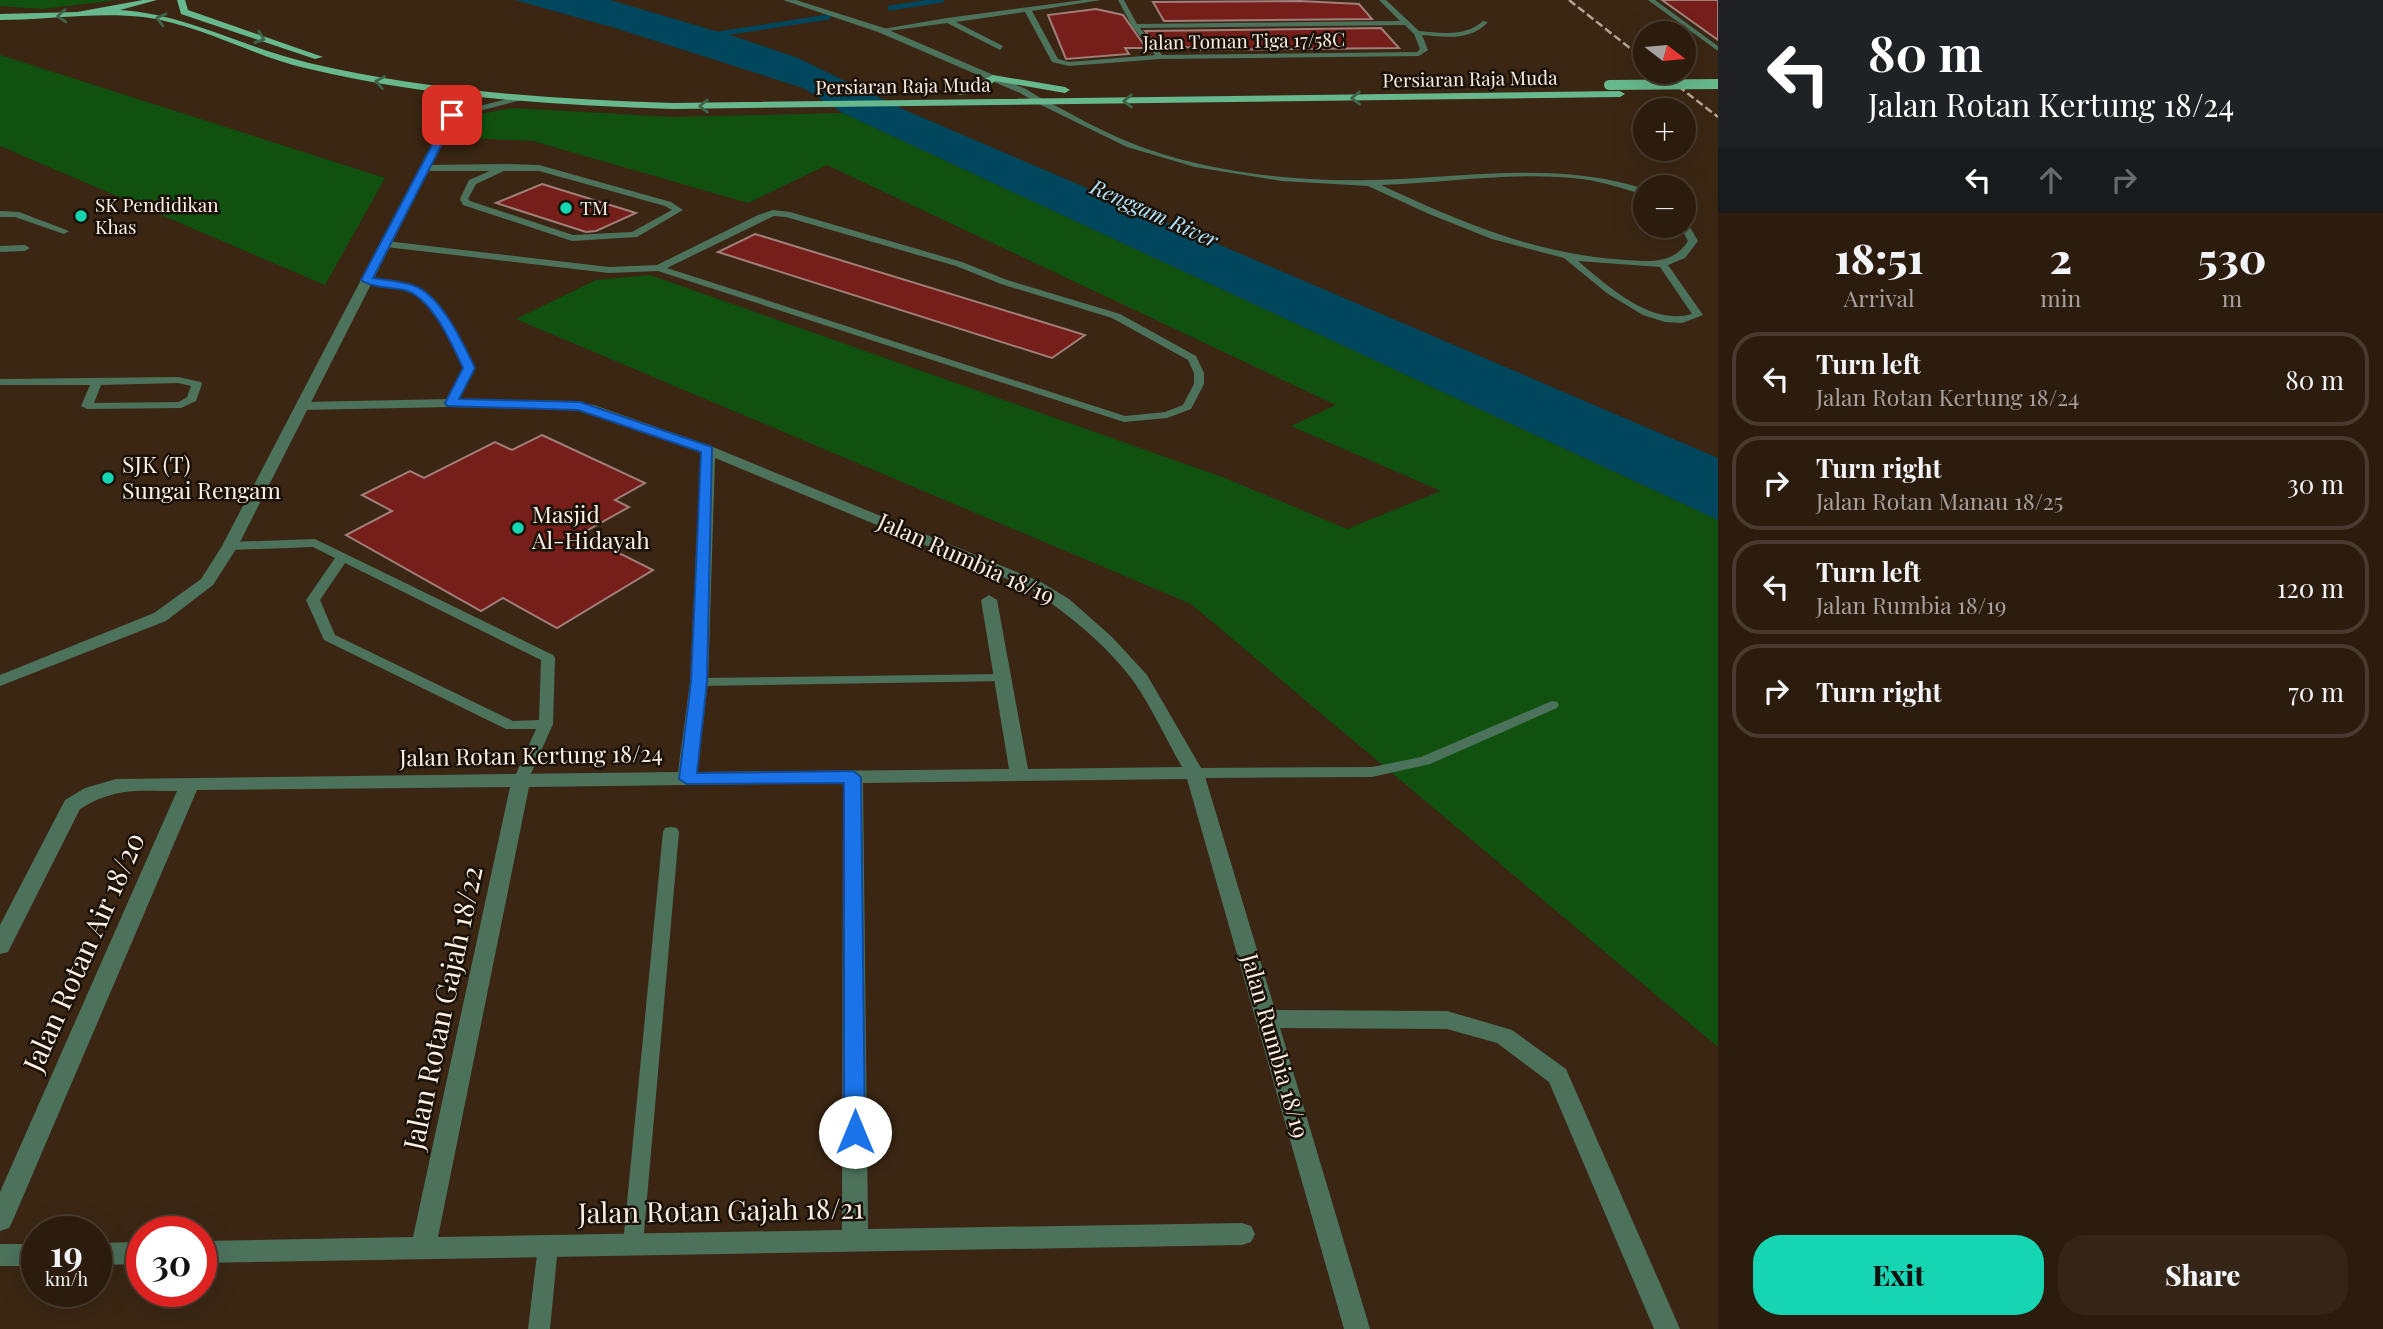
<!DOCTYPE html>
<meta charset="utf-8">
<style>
:root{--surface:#2c1c0e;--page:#342517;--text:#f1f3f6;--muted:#a6a19e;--line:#483a2e;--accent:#15d5b3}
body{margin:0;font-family:"Playfair Display",serif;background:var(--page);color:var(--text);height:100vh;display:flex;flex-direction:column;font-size:26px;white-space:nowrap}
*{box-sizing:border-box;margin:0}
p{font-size:23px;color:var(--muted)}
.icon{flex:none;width:38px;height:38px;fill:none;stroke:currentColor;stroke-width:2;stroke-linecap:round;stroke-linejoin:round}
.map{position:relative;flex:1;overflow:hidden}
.side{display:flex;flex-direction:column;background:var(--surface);width:665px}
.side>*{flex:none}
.guide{background:#202124;color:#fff;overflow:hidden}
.needle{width:46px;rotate:106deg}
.fabs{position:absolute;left:1633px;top:21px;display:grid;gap:14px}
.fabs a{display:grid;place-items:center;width:63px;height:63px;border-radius:50%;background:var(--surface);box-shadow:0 7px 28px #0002,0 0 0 2px var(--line);font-size:35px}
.speed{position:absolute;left:21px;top:1216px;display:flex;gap:14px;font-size:35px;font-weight:700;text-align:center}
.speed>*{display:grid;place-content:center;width:91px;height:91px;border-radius:50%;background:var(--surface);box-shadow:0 7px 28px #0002,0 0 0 2px var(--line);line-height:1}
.speed small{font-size:18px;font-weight:400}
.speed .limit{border:10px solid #d22;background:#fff;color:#111}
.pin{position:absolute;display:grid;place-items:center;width:60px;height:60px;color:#fff;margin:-30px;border-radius:14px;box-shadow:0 4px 10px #0006}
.me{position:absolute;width:77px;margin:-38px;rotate:0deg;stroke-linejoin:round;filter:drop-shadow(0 0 5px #0008)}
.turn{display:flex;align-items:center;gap:24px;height:147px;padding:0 35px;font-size:32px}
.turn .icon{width:91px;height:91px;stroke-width:2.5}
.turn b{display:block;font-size:49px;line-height:60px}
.lanes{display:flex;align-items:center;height:66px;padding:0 35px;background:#0003;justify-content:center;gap:35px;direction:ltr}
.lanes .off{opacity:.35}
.eta{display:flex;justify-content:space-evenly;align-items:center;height:119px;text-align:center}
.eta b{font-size:42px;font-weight:800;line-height:49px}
.cta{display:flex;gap:14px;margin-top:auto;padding:14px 35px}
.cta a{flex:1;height:80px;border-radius:28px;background:var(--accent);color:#111;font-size:28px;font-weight:800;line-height:80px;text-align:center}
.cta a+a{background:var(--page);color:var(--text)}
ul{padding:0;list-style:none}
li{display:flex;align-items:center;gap:21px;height:94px;margin:0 14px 10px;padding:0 21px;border:4px solid var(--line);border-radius:28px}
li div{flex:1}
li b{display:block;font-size:26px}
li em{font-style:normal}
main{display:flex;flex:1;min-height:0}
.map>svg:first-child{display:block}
.green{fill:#105110}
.water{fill:#00475e}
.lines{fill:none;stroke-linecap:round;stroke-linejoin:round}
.stream{stroke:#00475e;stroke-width:5}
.building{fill:#761e19;stroke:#a07e79;stroke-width:2}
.service{fill:#4c725c;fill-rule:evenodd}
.minor{fill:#4c725c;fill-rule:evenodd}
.tertiary{fill:#4c725c;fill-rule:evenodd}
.primary{fill:#67b88c;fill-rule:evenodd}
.rail{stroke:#b4a495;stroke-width:2.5;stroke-dasharray:8 3.5;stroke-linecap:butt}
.primary-bridge{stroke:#67b88c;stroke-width:10}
.oneway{stroke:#40644a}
.route{fill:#1a73e8;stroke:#114b97;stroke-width:2}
.poi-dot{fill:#15d5b3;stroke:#1a1109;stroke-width:2.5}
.labels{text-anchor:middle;stroke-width:5;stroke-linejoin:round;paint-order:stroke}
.far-street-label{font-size:19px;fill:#fdefe3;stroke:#1a1109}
.far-poi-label{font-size:19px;fill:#fdefe3;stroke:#1a1109;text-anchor:start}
.far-water-label{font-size:21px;font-style:italic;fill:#b2e5fc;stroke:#1a1109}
.poi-label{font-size:23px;fill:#fdefe3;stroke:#1a1109;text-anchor:start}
.street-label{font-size:23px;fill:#fdefe3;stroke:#1a1109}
.near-street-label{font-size:28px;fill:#fdefe3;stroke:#1a1109}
</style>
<main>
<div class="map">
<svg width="1718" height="1329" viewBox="0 0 1718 1329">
<rect width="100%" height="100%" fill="#3a2613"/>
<!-- green -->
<path class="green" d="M 0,0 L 117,0 L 42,9 L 0,6 Z
M 0,55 L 385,178 L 325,285 L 0,146 Z
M 513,108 L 674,117 L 843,113 L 1718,520 L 1718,1047 L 1191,604 L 516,319 L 596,280 L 650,275 L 1225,478 L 1347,529 L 1441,491 L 1291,426 L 1336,405 L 827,165 L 748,203 L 533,141 L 467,138 L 475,115 Z"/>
<!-- water -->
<path class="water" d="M 515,0 L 610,0 L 739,38 L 798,58 L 907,111 L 1718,458 L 1718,520 L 843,113 L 803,88 L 615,28 Z"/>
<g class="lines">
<!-- stream -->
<path class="stream" d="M 890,8 L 942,0
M 712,35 L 828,17"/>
</g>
<!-- building -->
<path class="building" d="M 1662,0 L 1718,0 L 1718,40 Z
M 1300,1 L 1359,4 L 1372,19 L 1164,21 L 1153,2 Z
M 1096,9 L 1123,15 L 1146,48 L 1125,48 L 1129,54 L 1066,59 L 1048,15 Z
M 1381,28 L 1399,48 L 1201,50 L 1199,47 L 1159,48 L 1145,31 Z
M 542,184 L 636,213 L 596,231 L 586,232 L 496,203 Z
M 755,234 L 1085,335 L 1052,358 L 718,252 Z
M 542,435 L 645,483 L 615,500 L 629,507 L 581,534 L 653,570 L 557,628 L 503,598 L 481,611 L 346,535 L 392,511 L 362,495 L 410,471 L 424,478 L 495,442 L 512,450 Z"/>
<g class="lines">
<!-- service -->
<path class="service" d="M 1083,0 L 1101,0 L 1032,11 L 1058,59 L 1069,62 L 1155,55 L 1132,26 L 1118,0 L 1124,0 L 1137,24 L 1400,21 L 1379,0 L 1386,0 L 1419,31 C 1442,33 1465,37 1483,21 L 1488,22 C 1471,41 1445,37 1422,35 L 1428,50 L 1419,56 L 1160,59 L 1069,66 L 1052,62 L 1025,12 L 956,22 L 1003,46 L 1000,50 L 947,23 L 881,32 L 877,30 L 947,18 ZM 1405,25 L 1414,34 L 1420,49 L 1417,52 L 1162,55 L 1140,28 Z
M 1648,0 L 1655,0 L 1718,46 L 1718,51 Z
M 1039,100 L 1045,100 C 1073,115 1101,131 1131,143 C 1205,172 1291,182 1371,180 C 1463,178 1555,160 1645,189 L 1645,195 C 1624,189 1604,182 1582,179 C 1515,171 1447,183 1381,185 C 1456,220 1532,253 1615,259 C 1643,261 1672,267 1688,241 L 1680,226 L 1684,226 L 1684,221 L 1687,222 L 1698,241 L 1685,258 L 1668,265 L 1703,315 L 1682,323 L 1665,322 L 1643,315 L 1608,294 L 1564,258 L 1492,239 L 1429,214 L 1368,186 L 1282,181 L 1195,167 L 1127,147 L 1039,104 ZM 1578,261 L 1660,267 L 1692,314 C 1650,326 1608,286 1578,261 Z
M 505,164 L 539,165 L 671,202 L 683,210 L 637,237 L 572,241 L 463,205 L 460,199 L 469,180 L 490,171 L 425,171 L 421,168 L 425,165 ZM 504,171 L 539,171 L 665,206 L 672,210 L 632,232 L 573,235 L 470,201 L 468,199 L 476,184 Z
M 773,210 L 790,212 L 962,262 L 1007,280 L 1120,314 L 1196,356 L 1204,373 L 1204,384 L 1191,409 L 1167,418 L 1124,422 L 658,271 L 609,273 L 386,247 L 381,244 L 386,241 L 609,267 L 657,265 L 758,215 ZM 774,216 L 786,217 L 956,266 L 1001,284 L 1112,318 L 1188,360 L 1194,373 L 1194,384 L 1183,405 L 1165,412 L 1125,416 L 667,268 Z
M 0,211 L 19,212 L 69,231 L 64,234 L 15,217 L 0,217 Z
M 0,246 L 25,245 L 30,248 L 25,251 L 0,252 Z
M 367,277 C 382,280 397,280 411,285 C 444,296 461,339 474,368 L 455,405 L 447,405 L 445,403 L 464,368 C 451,341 437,302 407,290 C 393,284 378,285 364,282 L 362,280 Z
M 178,377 L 201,382 L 202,384 L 196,401 L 181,408 L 87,409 L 81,406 L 90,385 L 0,385 L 0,379 ZM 178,383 L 191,386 L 187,397 L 179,402 L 94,403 L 101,385 Z
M 315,539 L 553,655 L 555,658 L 553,724 L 526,785 L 516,785 L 513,781 L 536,729 L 506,729 L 324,640 L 306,600 L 335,558 L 313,547 L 230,550 L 224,546 L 230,542 ZM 345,563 L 541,660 L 539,720 L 513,721 L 335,635 L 320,600 Z
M 1003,674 L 1010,678 L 1008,681 L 699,686 L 692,682 L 699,678 Z
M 1552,701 L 1557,702 L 1559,705 L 1557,708 L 1430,764 L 1372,777 L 1195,778 L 1187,773 L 1195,768 L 1372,767 L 1421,757 Z
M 671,827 L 677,828 L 679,832 L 643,1244 L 640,1250 L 633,1253 L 626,1250 L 623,1244 L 663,832 L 665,828 Z
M 548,1237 L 555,1240 L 558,1246 L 550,1329 L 528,1329 L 538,1246 L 541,1240 Z"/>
<!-- minor -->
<path class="minor" d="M 783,0 L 796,0 L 884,28 L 1026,89 L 1047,102 L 1039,104 L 1020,93 L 878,32 Z
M 451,399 L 565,401 L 594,405 L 713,447 L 1041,582 L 1069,599 L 1112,637 L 1147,675 L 1204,773 L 1275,1010 L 1447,1011 L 1512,1030 L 1566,1069 L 1680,1329 L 1654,1329 L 1549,1082 L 1497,1043 L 1447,1029 L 1280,1028 L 1370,1329 L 1344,1329 L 1187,779 L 863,783 L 868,1229 L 1242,1223 L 1251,1226 L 1255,1234 L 1251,1242 L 1242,1245 L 201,1263 L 201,1241 L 413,1237 L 510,787 L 197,790 L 13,1220 L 9,1228 L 0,1231 L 0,1192 L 177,791 C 137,791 116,787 80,809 L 11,946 L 8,952 L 0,954 L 0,925 L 65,800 L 85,788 L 116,779 L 678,772 L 690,682 L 701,452 L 587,412 L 565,409 L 451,407 L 302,410 L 295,406 L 302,402 ZM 715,458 L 1029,588 C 1067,613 1107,645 1134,682 C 1152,708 1166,739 1182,767 L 1028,769 L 997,600 L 989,595 L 981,600 L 1009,769 L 697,772 L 708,682 ZM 843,783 L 842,1230 L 438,1237 L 529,787 Z
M 142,1242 L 142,1264 L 96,1265 L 96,1243 Z
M 0,1244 L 37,1244 L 37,1266 L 0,1266 Z"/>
<!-- tertiary -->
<path class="tertiary" d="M 441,90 L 447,90 L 459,101 L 458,111 L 520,96 L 525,99 L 456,117 L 238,546 L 213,585 L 166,621 L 0,686 L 0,675 L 154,613 L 201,579 L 222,546 L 447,115 L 451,104 L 441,94 Z"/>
<!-- primary -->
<path class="primary" d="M 143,0 L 157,0 L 120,10 C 187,14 244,48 309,63 C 428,91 550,99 673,103 L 1620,91 L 1625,94 L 1620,97 L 673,109 C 549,105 426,97 305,68 C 250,55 199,24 143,17 C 95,12 48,20 0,20 L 0,14 L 77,12 Z
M 177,0 L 185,0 L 188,10 L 323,57 L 315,59 L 181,14 Z
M 993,75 L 1065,87 L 1070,90 L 1065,93 L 995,81 C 985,89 965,99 954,93 Z"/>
<!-- rail -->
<path class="rail" d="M 1569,0 L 1645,60
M 1660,72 L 1718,117"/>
<!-- primary-bridge -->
<path class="primary-bridge" d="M 1609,85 L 1718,84"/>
</g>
<!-- one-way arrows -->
<defs><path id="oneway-chevron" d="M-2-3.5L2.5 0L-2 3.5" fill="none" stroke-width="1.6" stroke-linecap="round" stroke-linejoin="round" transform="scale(1.75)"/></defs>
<g class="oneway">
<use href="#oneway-chevron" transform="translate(62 16) rotate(176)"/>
<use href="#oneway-chevron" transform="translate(161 19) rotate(-165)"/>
<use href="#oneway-chevron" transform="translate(260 38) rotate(19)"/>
<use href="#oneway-chevron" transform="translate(380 82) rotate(-170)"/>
<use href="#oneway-chevron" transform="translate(1356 98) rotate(179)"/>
<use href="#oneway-chevron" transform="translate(1128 101) rotate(179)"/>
<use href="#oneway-chevron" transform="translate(704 106) rotate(180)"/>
</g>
<!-- route -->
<path class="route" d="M 449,113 L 457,115 L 373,278 C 386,280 400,281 412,285 C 440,293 463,343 475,368 L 459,399 L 580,402 L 712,447 L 707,682 L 697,773 L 853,771 L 861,777 L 865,1132 L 862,1138 L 855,1141 L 847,1138 L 844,1132 L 844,783 L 687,784 L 679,779 L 691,682 L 701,452 L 578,410 L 447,406 L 445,403 L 463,368 C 452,344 431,296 404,290 C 391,287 372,288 361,280 Z"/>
<!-- markers -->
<g class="poi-dot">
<circle cx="566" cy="208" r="7"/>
<circle cx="81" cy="216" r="7"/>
<circle cx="108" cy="478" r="7"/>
<circle cx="518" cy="528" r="7"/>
</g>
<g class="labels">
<!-- far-street labels -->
<g class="far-street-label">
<text transform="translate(1244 41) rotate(-1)" y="7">Jalan Toman Tiga 17/58C</text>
<text transform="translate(1470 79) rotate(-1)" y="7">Persiaran Raja Muda</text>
<text transform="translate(903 86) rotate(-1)" y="7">Persiaran Raja Muda</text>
</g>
<!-- far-poi labels -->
<g class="far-poi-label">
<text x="95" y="212">SK Pendidikan<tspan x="95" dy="22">Khas</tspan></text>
<text x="580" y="215">TM</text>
</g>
<!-- far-water labels -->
<g class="far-water-label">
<text transform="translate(1154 214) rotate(24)" y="7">Renggam River</text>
</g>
<!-- poi labels -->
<g class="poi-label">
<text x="122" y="473">SJK (T)<tspan x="122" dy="26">Sungai Rengam</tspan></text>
<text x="532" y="523">Masjid<tspan x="532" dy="26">Al-Hidayah</tspan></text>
</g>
<!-- street labels -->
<g class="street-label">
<text transform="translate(966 559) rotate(24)" y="8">Jalan Rumbia 18/19</text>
<text transform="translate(531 756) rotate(-1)" y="8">Jalan Rotan Kertung 18/24</text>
<text transform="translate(1275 1046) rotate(74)" y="8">Jalan Rumbia 18/19</text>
</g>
<!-- near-street labels -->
<g class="near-street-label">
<text transform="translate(84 952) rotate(-66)" y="10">Jalan Rotan Air 18/20</text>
<text transform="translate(443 1008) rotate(-78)" y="10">Jalan Rotan Gajah 18/22</text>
<text transform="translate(721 1211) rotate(-1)" y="10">Jalan Rotan Gajah 18/21</text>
</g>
</g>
</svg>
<div class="fabs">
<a><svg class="needle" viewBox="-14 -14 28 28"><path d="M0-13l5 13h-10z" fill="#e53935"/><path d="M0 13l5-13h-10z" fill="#a6a19e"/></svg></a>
<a>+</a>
<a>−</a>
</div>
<div class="speed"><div>19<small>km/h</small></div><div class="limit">30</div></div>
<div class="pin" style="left:452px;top:115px;background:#d93025"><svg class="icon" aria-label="arrive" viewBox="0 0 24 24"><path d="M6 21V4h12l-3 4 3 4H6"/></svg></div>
<svg class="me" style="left:855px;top:1132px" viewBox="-20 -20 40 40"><circle r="19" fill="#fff"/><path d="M0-13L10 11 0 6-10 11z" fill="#1a73e8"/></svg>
</div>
<section class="side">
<div class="guide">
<div class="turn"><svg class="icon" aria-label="left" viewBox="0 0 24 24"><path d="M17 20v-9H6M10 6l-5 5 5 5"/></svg><div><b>80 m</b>Jalan Rotan Kertung 18/24</div></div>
<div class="lanes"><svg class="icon" aria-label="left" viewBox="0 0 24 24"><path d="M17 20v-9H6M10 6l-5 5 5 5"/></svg><svg class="icon off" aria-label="ahead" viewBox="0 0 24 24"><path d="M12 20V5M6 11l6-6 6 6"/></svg><svg class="icon off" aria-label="right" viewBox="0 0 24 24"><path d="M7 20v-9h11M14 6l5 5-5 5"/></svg></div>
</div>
<div class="eta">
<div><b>18:51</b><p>Arrival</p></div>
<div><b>2</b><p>min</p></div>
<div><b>530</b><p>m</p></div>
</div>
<ul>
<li><svg class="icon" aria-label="left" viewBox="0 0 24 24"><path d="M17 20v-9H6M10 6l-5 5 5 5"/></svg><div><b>Turn left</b><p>Jalan Rotan Kertung 18/24</p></div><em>80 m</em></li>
<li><svg class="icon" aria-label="right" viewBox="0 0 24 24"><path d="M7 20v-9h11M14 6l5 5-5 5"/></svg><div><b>Turn right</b><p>Jalan Rotan Manau 18/25</p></div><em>30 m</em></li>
<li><svg class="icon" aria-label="left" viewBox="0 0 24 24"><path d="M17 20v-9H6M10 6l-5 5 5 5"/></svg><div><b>Turn left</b><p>Jalan Rumbia 18/19</p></div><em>120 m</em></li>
<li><svg class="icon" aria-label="right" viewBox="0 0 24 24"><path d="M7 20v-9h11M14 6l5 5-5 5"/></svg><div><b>Turn right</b></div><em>70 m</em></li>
</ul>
<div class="cta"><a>Exit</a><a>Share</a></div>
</section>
</main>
